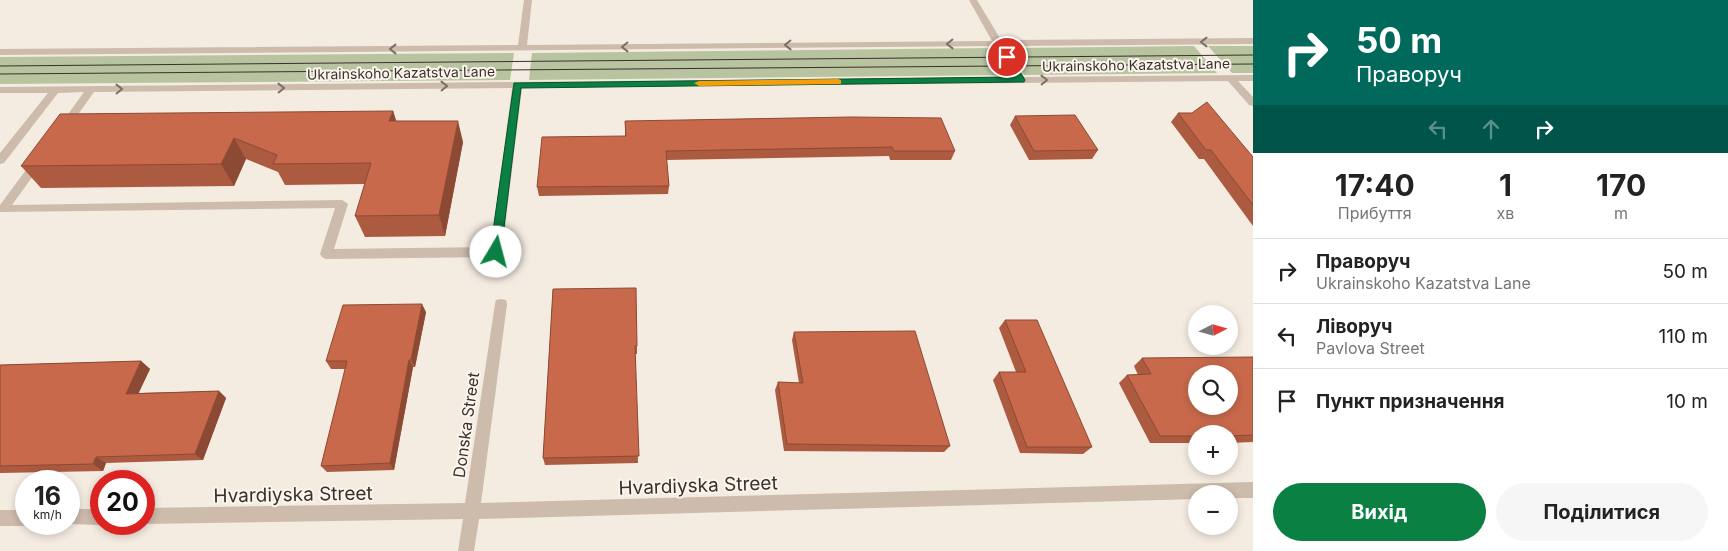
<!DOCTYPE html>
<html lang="uk">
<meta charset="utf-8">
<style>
:root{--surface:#fff;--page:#f6f6f6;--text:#222;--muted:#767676;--line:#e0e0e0;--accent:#0b8043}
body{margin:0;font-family:Inter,sans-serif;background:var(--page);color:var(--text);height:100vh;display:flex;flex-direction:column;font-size:19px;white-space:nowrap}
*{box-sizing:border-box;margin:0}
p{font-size:16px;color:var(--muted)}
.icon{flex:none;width:28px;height:28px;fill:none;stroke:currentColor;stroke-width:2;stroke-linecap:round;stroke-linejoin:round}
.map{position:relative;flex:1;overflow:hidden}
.sheet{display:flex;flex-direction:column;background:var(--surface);width:475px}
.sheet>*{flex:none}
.top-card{background:#00695c;color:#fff;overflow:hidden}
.needle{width:32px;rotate:84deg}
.controls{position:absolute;left:1188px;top:305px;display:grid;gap:10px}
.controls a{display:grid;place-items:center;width:50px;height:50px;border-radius:50%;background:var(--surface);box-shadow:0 2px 8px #0003;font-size:25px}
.speed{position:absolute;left:15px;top:470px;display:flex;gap:10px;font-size:25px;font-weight:700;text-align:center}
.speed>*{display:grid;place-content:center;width:65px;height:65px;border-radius:50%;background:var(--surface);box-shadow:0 2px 8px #0003;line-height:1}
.speed small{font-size:12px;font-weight:400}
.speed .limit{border:8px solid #d22;background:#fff;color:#111}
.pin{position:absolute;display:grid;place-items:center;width:42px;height:42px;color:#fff;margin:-21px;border:2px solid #fff;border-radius:50%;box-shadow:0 1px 5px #0007}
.me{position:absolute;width:55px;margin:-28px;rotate:8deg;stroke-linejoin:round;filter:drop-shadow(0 0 4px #0008)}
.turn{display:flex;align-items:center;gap:18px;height:105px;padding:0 20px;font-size:22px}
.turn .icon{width:65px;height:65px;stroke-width:2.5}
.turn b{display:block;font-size:35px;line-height:42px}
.lanes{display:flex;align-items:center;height:48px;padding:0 20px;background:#0003;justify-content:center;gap:25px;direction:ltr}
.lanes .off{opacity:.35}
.eta{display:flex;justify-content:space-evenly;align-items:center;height:85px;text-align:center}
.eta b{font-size:30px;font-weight:700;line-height:35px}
.cta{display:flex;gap:10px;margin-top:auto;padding:10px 20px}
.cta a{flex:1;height:58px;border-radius:30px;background:var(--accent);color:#fff;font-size:20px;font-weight:700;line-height:58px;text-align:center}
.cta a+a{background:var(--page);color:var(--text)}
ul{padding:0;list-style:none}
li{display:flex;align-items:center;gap:15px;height:65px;padding:0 20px;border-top:1px solid var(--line)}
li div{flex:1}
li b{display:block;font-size:19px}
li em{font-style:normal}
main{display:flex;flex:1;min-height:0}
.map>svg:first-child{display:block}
.green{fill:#b8c4a0}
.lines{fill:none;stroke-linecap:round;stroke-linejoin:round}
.minor{fill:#cdbbac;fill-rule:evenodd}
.tram{stroke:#3b302b;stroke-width:1}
.wall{fill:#ac5a40}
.shaded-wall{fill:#8c4a34}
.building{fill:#c8694b;stroke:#8c4a34;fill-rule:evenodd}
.oneway{stroke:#7d6f65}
.route{fill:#0b8043;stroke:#07532c}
.slow{fill:#f59e0b}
.labels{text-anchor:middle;stroke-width:4;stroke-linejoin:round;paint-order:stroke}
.far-street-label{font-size:14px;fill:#3b302b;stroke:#fbf5ee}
.street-label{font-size:16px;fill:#3b302b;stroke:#fbf5ee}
.near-street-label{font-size:19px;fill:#3b302b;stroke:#fbf5ee}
</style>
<main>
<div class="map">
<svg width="1253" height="551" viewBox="0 0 1253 551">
<rect width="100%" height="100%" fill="#f4ebe1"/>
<!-- green -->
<path class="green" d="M 1194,46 L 1217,73 L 1024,75 L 1008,48 Z
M 1208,46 L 1253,46 L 1253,73 L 1232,73 Z
M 993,48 L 1009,75 L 529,80 L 532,53 Z
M 514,53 L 510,80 L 0,84 L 0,57 Z"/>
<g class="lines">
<!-- minor -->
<path class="minor" d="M 524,0 L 532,0 L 527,45 L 992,41 L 969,0 L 977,0 L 1001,40 L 1253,38 L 1253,44 L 1005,46 L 1023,77 L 1253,75 L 1253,81 L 1238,81 L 1253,97 L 1253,106 L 1249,105 L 1228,81 L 522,88 L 502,252 L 500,255 L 496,257 L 326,259 L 322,257 L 320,254 L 335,208 L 0,212 L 0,205 L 34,159 L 38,158 L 43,162 L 12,205 L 342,200 L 348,204 L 334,249 L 491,247 L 512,88 L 94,92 L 67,130 L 63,131 L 58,128 L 84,92 L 58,93 L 4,163 L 0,164 L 0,153 L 48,93 L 0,93 L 0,87 L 1014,77 L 995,46 L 0,55 L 0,49 L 518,45 Z
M 501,299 L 506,300 L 507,304 L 481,503 L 1253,482 L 1253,498 L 1229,498 L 1229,494 L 1196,494 L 1196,499 L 479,519 L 474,551 L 458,551 L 463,519 L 144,524 L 144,508 L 465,503 L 495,304 L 496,300 Z
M 69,509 L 101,509 L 101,524 L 104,524 L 101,525 L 66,524 L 69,524 Z
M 0,510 L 26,510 L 26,524 L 31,524 L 26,526 L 0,526 Z"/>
<!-- tram -->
<path class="tram" d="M 0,66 L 1253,55
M 0,74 L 1253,64"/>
</g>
<!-- wall -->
<path class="wall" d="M 393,111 L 396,121 L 463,142 L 445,236 L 365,237 L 355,216 L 365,184 L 285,185 L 278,172 L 246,159 L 234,186 L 41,188 L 21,166 Z
M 1178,113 L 1253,157 L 1253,226 L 1204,159 L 1199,159 L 1171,122 Z
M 1015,116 L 1098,150 L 1092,159 L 1029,160 L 1010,125 Z
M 625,121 L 955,151 L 951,160 L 890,160 L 889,156 L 666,160 L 669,186 L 668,194 L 539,196 L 537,187 L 625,136 Z
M 553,289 L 637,346 L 637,354 L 635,354 L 638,463 L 545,465 L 543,458 Z
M 426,312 L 415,367 L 413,367 L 394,470 L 327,472 L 321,466 L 346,369 L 331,369 L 326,361 Z
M 1005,320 L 1092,447 L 1083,454 L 1020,453 L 993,380 L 999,372 L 1016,372 L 999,328 Z
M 794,332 L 950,446 L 944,452 L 784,451 L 775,390 L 778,382 L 799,383 L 792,340 Z
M 1253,357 L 1253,442 L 1229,443 L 1229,434 L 1196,434 L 1196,443 L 1150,443 L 1119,383 L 1127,375 L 1138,375 L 1134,366 L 1142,358 Z
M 141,361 L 150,369 L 138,393 L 219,391 L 226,398 L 203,460 L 106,463 L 103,471 L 0,473 L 0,365 Z"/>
<!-- shaded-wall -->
<path class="shaded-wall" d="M 393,111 L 400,132 L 389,121 Z
M 458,121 L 463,142 L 445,236 L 439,215 Z
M 234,138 L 246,159 L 234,186 L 221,164 Z
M 422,304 L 426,312 L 415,367 L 411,360 Z
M 409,360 L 413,367 L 394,470 L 390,463 Z
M 141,361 L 150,369 L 135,401 L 126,394 Z
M 219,391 L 226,398 L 203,460 L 195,454 Z
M 96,457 L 106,463 L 103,471 L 93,464 Z"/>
<!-- building -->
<path class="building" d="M 1207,102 L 1253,157 L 1253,205 L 1211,150 L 1206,150 L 1178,113 L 1192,113 Z
M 393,111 L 389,121 L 458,121 L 439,215 L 355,216 L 371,163 L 273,164 L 277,155 L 234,138 L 221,164 L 21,166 L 60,114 Z
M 1075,115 L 1098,150 L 1034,151 L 1015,116 Z
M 852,117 L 941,118 L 955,151 L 894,151 L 892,147 L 666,151 L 669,186 L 537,187 L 542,137 L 626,136 L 625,121 Z
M 636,288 L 637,346 L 635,346 L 639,456 L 543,458 L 553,289 Z
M 422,304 L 411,360 L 409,360 L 390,463 L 321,466 L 347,361 L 326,361 L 343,305 Z
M 1005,320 L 1037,320 L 1092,447 L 1027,447 L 999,372 L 1026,372 Z
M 915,331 L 950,446 L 787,444 L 778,382 L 803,383 L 794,332 Z
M 1253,357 L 1253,435 L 1229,436 L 1229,434 L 1196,434 L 1196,436 L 1160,436 L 1127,375 L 1151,374 L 1142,358 ZM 1196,374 L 1229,374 L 1229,406 L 1196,406 Z
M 141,361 L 126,394 L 219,391 L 195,454 L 96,457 L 93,464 L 0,466 L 0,365 Z"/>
<!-- one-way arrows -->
<defs><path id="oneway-chevron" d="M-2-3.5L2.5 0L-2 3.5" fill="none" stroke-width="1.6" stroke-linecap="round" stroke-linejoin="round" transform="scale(1.25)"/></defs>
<g class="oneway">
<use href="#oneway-chevron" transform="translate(1204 42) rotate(180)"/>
<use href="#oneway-chevron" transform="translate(950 44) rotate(179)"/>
<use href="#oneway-chevron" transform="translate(788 45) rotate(179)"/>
<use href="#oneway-chevron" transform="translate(625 47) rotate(179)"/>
<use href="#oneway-chevron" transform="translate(393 49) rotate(180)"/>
<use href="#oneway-chevron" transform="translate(1044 80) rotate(-1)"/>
<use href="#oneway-chevron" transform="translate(444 86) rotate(-1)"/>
<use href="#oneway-chevron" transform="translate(281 88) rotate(-1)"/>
<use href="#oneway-chevron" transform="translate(119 89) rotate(-1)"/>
</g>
<!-- route -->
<path class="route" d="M 1007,54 L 1010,55 L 1025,80 L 1024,82 L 521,88 L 501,252 L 496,256 L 490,252 L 514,83 L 1014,77 L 1002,57 Z"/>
<!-- slow -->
<path class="slow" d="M 838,79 L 841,80 L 841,84 L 699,86 L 694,83 L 699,81 Z"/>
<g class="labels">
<!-- far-street labels -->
<g class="far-street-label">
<text transform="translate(1136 65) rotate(-1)" y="5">Ukrainskoho Kazatstva Lane</text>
<text transform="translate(401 73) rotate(-1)" y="5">Ukrainskoho Kazatstva Lane</text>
</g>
<!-- street labels -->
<g class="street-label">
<text transform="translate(466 425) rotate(-82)" y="6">Donska Street</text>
</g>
<!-- near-street labels -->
<g class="near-street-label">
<text transform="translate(698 485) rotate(-2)" y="7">Hvardiyska Street</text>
<text transform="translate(293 494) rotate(-1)" y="7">Hvardiyska Street</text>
</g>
</g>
</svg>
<div class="controls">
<a><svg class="needle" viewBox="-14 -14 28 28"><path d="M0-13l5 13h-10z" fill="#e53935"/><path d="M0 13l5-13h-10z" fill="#767676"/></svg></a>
<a><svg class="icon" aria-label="search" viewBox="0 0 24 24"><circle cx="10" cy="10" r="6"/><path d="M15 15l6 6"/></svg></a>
<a>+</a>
<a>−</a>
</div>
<div class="speed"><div>16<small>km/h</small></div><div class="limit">20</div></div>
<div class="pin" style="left:1007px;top:57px;background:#d93025"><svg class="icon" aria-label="arrive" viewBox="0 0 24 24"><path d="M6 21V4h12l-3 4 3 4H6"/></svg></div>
<svg class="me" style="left:496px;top:252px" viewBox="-20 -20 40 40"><circle r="19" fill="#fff"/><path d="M0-13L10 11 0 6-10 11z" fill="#0b8043"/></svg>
</div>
<section class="sheet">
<div class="top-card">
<div class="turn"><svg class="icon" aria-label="right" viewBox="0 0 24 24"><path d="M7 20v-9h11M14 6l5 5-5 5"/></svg><div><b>50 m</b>Праворуч</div></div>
<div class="lanes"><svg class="icon off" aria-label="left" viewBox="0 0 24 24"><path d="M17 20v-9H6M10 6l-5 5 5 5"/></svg><svg class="icon off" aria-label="ahead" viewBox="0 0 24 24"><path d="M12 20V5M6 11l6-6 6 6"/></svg><svg class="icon" aria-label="right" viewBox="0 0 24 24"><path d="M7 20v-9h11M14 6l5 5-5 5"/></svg></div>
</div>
<div class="eta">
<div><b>17:40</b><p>Прибуття</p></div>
<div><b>1</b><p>хв</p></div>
<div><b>170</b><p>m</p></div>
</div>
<ul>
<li><svg class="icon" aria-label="right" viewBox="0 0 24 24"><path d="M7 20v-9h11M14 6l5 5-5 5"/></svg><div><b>Праворуч</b><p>Ukrainskoho Kazatstva Lane</p></div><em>50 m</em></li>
<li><svg class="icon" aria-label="left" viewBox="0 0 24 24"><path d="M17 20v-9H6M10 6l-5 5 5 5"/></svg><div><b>Ліворуч</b><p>Pavlova Street</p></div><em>110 m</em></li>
<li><svg class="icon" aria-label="arrive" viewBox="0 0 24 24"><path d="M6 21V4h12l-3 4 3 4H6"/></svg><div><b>Пункт призначення</b></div><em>10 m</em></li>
</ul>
<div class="cta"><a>Вихід</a><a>Поділитися</a></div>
</section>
</main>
